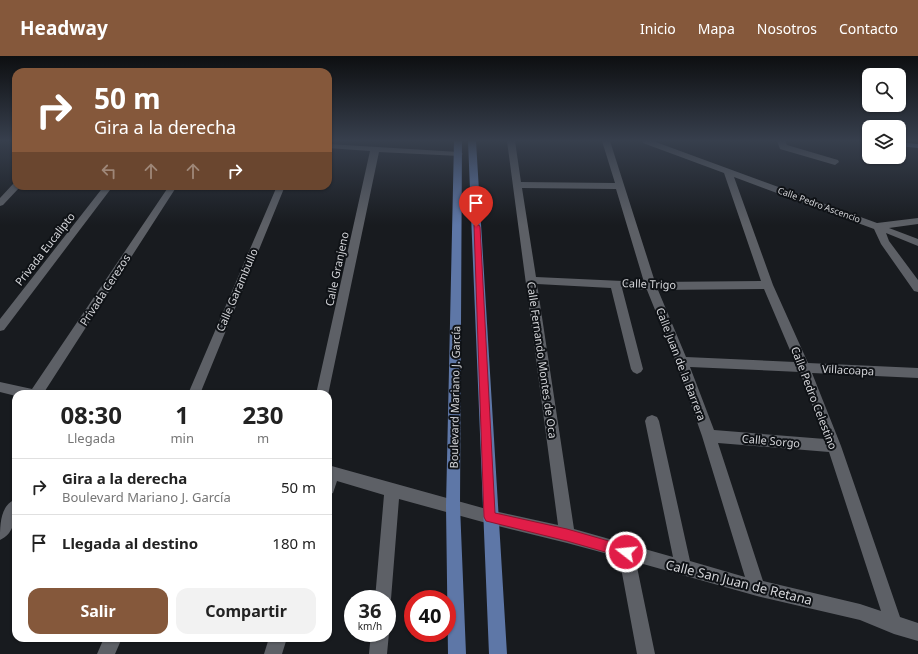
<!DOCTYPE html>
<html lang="es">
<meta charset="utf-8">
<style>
:root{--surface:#fff;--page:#f2f2f2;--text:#222;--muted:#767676;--line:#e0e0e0;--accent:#85583b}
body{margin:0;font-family:"Noto Sans",sans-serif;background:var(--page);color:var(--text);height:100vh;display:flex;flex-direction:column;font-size:15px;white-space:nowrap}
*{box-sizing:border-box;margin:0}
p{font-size:13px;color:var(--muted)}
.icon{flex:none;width:22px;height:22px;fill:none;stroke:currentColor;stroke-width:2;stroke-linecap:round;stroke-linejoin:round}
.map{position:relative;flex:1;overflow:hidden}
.sheet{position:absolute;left:12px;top:334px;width:320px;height:252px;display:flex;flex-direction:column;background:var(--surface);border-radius:12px;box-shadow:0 1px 3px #0004}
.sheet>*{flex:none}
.hud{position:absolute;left:12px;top:12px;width:320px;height:122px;border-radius:12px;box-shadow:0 1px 3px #0004;background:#85583b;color:#fff;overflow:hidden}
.fabs{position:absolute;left:862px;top:12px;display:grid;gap:8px}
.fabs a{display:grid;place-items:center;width:44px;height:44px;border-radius:8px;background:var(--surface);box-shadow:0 1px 3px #0004;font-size:20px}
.speed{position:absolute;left:344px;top:534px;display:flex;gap:8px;font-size:20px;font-weight:700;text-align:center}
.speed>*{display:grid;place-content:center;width:52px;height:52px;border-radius:50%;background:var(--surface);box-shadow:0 1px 3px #0004;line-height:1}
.speed small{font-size:10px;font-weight:400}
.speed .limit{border:6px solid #d22;background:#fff;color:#111}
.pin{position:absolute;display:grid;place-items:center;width:34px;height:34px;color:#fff;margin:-41px -17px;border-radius:50% 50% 50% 0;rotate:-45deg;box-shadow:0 0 4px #0007}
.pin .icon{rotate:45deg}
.me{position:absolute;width:44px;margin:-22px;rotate:286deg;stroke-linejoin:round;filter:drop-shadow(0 0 3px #0008)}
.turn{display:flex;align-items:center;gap:14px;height:84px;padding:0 16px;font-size:18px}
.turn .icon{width:52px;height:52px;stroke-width:2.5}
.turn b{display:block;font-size:28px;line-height:34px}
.lanes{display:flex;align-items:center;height:38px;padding:0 16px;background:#0003;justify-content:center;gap:20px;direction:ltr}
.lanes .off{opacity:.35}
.eta{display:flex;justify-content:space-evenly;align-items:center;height:68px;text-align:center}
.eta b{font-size:24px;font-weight:700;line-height:28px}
.primary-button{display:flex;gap:8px;margin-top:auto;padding:8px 16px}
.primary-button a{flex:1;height:46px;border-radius:12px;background:var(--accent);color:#fff;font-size:16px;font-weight:700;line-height:46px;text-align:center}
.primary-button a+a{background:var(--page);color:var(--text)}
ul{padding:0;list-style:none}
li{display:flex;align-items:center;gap:12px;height:56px;padding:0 16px;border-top:1px solid var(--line)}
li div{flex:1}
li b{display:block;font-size:15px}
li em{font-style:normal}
header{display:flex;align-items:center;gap:24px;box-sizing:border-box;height:56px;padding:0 20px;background:var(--accent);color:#fff}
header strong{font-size:19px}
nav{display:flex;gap:22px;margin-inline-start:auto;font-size:14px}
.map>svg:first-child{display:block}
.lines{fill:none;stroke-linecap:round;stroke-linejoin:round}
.minor{fill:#5d6066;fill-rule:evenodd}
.major{fill:#5e77a7;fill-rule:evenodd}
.route{fill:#e11d48;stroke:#92132f}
.labels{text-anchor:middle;stroke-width:4;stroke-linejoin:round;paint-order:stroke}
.far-street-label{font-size:9px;fill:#d4d5d9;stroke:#0f1216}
.street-label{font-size:11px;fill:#d4d5d9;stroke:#0f1216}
.near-street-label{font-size:13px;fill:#d4d5d9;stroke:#0f1216}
</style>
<header>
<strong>Headway</strong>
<nav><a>Inicio</a><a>Mapa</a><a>Nosotros</a><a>Contacto</a></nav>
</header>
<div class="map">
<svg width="918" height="598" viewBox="0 0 918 598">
<rect width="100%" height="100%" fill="#181b1f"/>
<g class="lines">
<!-- minor -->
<path class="minor" d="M 507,85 L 515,85 L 521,126 L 615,127 L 602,85 L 610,85 L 655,226 L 761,225 L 724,117 L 643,87 L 642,85 L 653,85 L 877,167 L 918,162 L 918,168 L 889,172 L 918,183 L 918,190 L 886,177 L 889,185 L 918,224 L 918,236 L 914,235 L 881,188 L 874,173 L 734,121 L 773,229 L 808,307 L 918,312 L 918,322 L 812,317 L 841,390 L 900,561 L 918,567 L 918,585 L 894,578 L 860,564 L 757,540 L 636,506 L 655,598 L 637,598 L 619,501 L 567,487 L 490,468 L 399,443 L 391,543 L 387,550 L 387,543 L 375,543 L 384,439 L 337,425 L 333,437 L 328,439 L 328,409 L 490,454 L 558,469 ZM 522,132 L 616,133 L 644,226 L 536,221 ZM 537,228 L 611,232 L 631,313 L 633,316 L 637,318 L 641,316 L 643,313 L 622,232 L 647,234 L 676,306 L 702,380 L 745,521 L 690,505 L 659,365 L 657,361 L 652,359 L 647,361 L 645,365 L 673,501 L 574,473 ZM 764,233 L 795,306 L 686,301 L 658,234 ZM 690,311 L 800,316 L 825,383 L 714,374 ZM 718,387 L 829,396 L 881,555 L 860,548 L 763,525 Z
M 777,85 L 785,85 L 787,89 L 838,104 L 839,106 L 835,109 L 780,93 Z
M 328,88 L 459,96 L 463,98 L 459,100 L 379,96 L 328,339 L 316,338 L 370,95 L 328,92 Z
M 16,127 L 16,130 L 20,130 L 19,132 L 3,149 L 0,150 L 0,142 L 13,128 Z
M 104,130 L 113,130 L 4,274 L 0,275 L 0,263 Z
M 169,130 L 177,130 L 43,338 L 16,338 L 16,340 L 0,336 L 0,326 L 32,333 Z
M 277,130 L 285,130 L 200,338 L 188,338 Z
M 16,443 C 16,458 16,477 0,484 C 0,469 0,449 16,443 Z
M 387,573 L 389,577 L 387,598 L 369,598 L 371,577 L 387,577 Z
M 104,582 L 122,582 L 115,598 L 97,598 Z
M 269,582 L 287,582 L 282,598 L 264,598 Z"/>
<!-- major -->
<path class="major" d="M 454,85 L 462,85 L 460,450 L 466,598 L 448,598 L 446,450 Z
M 468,85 L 476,85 L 507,598 L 489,598 Z
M 899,86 L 918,88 L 918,92 L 899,90 Z"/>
</g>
<!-- sky -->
<linearGradient id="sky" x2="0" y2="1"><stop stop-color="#0d0f11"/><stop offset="0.5" stop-color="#373f4d"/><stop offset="1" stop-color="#373f4d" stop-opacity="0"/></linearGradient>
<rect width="918" height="169" fill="url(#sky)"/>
<!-- route -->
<path class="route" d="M 474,169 L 479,169 L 480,171 L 495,457 L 567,473 L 626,490 L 630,492 L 631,496 L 630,500 L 626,502 L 567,485 L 486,465 L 484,461 Z"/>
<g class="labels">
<!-- far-street labels -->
<g class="far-street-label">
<text transform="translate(819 149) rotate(20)" y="3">Calle Pedro Ascencio</text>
</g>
<!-- street labels -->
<g class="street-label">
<text transform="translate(45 193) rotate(-52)" y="4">Privada Eucalipto</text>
<text transform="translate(337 213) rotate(-78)" y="4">Calle Granjeno</text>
<text transform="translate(649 228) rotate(2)" y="4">Calle Trigo</text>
<text transform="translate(105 234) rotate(-57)" y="4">Privada Cerezos</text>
<text transform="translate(237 234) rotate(-67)" y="4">Calle Garambullo</text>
<text transform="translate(542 304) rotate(82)" y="4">Calle Fernando Montes de Oca</text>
<text transform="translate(681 308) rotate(69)" y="4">Calle Juan de la Barrera</text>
<text transform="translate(848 314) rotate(3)" y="4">Villacoapa</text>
<text transform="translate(455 341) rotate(-89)" y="4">Boulevard Mariano J. García</text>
<text transform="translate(814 342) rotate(69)" y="4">Calle Pedro Celestino</text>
<text transform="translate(771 385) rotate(5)" y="4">Calle Sorgo</text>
</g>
<!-- near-street labels -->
<g class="near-street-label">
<text transform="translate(739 526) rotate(14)" y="5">Calle San Juan de Retana</text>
</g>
</g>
</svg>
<div class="fabs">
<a><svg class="icon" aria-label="search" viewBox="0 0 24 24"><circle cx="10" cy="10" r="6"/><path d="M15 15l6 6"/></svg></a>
<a><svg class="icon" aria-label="layers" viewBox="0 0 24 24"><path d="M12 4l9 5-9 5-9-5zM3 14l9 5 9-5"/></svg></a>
</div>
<div class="speed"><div>36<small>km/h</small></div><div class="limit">40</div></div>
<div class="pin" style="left:476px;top:171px;background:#d93025"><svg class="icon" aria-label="arrive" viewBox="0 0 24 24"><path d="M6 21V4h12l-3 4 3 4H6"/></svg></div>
<svg class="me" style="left:626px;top:496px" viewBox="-20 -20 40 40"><circle r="17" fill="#e11d48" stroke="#fff" stroke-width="3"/><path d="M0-11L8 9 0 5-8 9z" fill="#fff"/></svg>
<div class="hud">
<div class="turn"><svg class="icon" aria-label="right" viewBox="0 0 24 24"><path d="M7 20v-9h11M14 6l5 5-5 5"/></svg><div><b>50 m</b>Gira a la derecha</div></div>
<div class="lanes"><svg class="icon off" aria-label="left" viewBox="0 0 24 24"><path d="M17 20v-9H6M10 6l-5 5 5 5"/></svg><svg class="icon off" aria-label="ahead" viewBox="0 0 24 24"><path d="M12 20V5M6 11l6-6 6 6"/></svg><svg class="icon off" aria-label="ahead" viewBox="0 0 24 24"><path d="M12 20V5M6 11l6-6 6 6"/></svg><svg class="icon" aria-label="right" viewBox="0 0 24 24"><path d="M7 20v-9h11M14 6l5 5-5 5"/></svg></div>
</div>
<section class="sheet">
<div class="eta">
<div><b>08:30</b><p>Llegada</p></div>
<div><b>1</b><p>min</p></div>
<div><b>230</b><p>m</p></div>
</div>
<ul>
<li><svg class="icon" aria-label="right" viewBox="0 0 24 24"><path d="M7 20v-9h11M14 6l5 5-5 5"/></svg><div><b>Gira a la derecha</b><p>Boulevard Mariano J. García</p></div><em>50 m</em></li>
<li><svg class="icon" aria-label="arrive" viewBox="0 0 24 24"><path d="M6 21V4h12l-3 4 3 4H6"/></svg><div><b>Llegada al destino</b></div><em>180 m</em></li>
</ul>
<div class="primary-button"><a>Salir</a><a>Compartir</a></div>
</section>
</div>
